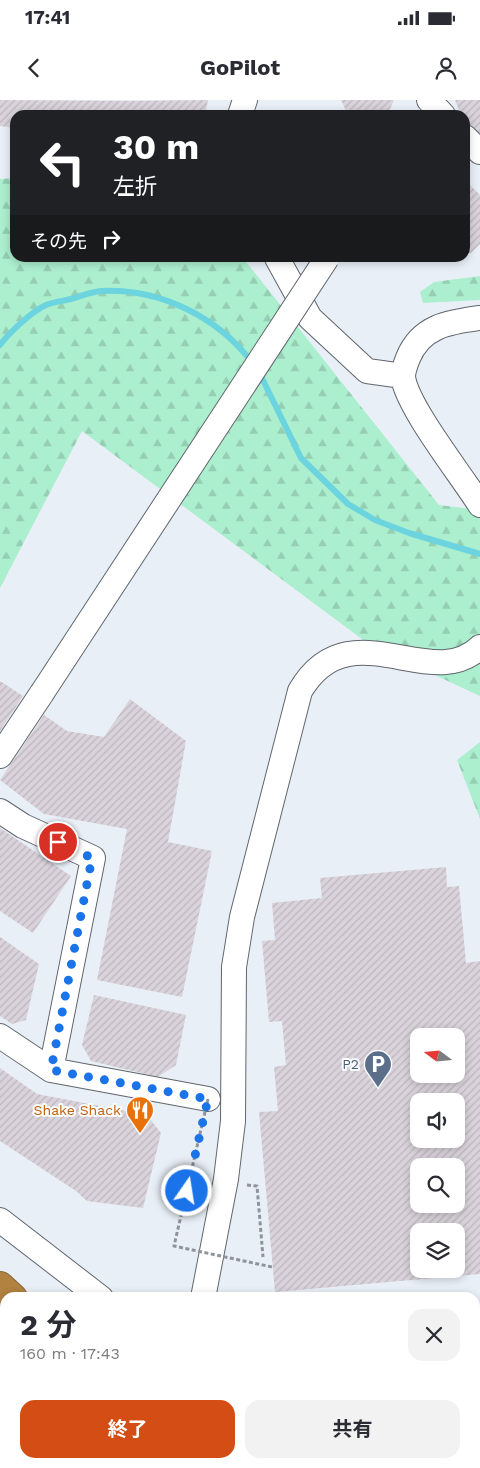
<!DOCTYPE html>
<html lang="ja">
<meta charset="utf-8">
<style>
:root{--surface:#fff;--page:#f2f2f3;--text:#2b2b33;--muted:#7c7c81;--accent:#d34d14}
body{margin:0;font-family:"Work Sans","Noto Sans JP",sans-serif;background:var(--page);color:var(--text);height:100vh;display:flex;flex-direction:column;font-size:19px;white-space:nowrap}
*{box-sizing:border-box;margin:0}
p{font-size:16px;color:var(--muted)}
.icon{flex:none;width:28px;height:28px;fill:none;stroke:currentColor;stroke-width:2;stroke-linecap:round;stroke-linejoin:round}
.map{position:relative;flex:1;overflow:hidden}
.side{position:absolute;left:0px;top:1192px;width:480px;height:176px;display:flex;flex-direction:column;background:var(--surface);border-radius:15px 15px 0 0;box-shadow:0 2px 8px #0003}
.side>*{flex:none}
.top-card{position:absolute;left:10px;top:10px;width:460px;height:152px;border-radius:15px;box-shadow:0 2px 8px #0003;background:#202124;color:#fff;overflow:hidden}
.needle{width:32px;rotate:286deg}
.tools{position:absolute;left:410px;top:928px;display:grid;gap:10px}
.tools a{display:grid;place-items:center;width:55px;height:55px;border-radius:10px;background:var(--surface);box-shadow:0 2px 8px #0003;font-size:25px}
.pin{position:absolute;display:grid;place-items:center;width:42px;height:42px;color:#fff;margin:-21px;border:2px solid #fff;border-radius:50%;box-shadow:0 1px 5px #0007}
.me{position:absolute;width:55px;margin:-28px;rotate:13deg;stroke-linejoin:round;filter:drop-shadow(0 0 4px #0008)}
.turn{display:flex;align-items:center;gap:18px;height:105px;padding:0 20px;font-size:22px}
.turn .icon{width:65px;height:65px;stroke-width:2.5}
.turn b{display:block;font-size:35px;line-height:42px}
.then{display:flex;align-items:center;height:48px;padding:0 20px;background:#0003;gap:10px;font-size:19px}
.round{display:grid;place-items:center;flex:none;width:52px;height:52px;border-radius:15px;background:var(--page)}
.summary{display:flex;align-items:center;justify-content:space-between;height:85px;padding:0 20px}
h1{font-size:30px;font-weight:700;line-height:38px}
.action{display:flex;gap:10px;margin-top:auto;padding:10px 20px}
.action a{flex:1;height:58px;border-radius:15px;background:var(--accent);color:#fff;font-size:20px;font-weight:700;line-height:58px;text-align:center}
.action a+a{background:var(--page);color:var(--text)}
.status{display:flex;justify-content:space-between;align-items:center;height:35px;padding:0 25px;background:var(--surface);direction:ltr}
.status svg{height:14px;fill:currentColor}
header{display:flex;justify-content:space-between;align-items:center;height:65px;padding:0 20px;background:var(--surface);font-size:22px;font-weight:700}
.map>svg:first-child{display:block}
.forest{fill:url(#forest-firs)}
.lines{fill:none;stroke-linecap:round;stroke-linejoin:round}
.stream{stroke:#6cd4de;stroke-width:6}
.building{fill:url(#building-hatch);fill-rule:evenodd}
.minor-tunnel{stroke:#c5cad1;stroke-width:24;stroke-dasharray:24 12;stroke-linecap:butt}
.minor-casing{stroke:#60666d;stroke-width:26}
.highway-casing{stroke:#85683e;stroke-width:30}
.path{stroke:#90949a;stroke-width:3;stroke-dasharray:4 2.5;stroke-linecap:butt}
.minor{stroke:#fff;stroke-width:24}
.highway{stroke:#b18240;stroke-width:28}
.minor-bridge-casing{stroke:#60666d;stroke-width:26;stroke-linecap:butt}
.path-bridge{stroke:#90949a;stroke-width:3;stroke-dasharray:4 2.5;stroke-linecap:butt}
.minor-bridge{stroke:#fff;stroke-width:24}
.route{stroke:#1a73e8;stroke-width:9;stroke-dasharray:0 16.2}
.labels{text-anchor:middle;stroke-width:4;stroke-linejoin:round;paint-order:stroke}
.service-label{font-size:14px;fill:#4e5e75;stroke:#f9fcff;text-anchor:end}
.food-label{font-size:14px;fill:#c56008;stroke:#f9fcff;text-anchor:end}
</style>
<div class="status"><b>17:41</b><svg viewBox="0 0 49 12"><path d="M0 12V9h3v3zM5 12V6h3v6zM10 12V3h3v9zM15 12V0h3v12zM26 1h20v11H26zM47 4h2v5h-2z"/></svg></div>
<header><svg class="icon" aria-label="back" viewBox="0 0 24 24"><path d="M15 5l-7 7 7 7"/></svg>GoPilot<svg class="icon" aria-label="person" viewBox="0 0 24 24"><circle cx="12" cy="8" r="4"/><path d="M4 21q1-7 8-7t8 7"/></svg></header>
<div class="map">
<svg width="480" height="1368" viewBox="0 0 480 1368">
<defs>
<pattern id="forest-firs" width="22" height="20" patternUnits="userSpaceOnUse" patternTransform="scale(1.25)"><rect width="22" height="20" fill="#acefcf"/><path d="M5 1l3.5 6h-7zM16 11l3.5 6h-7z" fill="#95ceb2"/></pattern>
<pattern id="building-hatch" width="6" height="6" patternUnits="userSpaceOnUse" patternTransform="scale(1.25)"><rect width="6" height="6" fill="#dad3db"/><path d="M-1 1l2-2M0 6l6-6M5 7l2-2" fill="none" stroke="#bcb6bd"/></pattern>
</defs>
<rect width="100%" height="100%" fill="#e9eff7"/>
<!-- forest -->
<path class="forest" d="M 15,78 L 15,158 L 243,158 L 439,405 L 480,410 L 480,596 L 370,545 L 82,331 L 0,488 L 0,79 Z
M 480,176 L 480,200 L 423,203 L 420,192 L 434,182 Z
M 480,642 L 480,719 L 457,660 Z"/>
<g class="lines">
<!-- stream -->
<path class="stream" d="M 0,245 C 8,234 32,211 46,205 C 53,202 63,201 71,199 C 81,196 91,192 101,191 C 159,188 219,217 253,264
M 259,272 L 301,358 L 348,404 L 375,420 L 409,433 L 480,454"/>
</g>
<!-- building -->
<path class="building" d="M 0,0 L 132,1 L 208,0 L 205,15 L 15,15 L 15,28 L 0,26 Z
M 341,0 L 394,0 L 387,15 L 348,15 Z
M 455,0 L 480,0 L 480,35 L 465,20 L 465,15 L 461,15 Z
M 465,80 L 480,95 L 480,144 L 471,153 L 465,152 Z
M 0,581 L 23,596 L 0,631 Z
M 130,599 L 186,641 L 168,742 L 212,751 L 182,897 L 97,880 L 127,729 L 44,714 L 0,680 L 44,615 L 67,631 L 104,637 Z
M 0,728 L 71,776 L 33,833 L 0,811 Z
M 446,767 L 447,787 L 459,786 L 466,863 L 480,861 L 480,1174 L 275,1192 L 259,1012 L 278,1011 L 274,967 L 286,965 L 282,921 L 269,922 L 262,841 L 275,840 L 272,803 L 322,798 L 320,778 ZM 419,936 L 456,936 L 456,974 L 419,974 ZM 419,1001 L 456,1001 L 456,1039 L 419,1039 ZM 419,1066 L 456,1066 L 456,1104 L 419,1104 ZM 419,1131 L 456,1131 L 456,1169 L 419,1169 Z
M 0,837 L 39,864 L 26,920 L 12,924 L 0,916 Z
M 94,895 L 186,915 L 176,965 L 158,977 L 91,961 L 82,945 Z
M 0,968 L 37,994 L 147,1015 L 161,1033 L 143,1108 L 87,1101 L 76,1091 L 0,1041 Z"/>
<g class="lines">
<!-- minor-tunnel -->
<path class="minor-tunnel" d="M 171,1368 L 172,1364"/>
<!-- minor casing -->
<g class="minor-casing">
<path id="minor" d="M 429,0 L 443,15
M 240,15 L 245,0
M 465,37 L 480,52
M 277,158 L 310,218 L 367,271 L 403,276
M 480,218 C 449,222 421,226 408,258 C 406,263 403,271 403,277 C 407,307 462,376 480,405
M 0,656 L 42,593
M 0,711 L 23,726 L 93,758 L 51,970
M 0,936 L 51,970 L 208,999
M 0,1120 L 101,1198
M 203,1198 L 226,1079 L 233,1021 L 234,867 L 242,817 L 300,591 C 349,507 431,595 480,547
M 270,1364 L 274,1368"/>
</g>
<!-- highway casing -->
<g class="highway-casing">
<path id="highway" d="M 0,1186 L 13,1198
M 0,1248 L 5,1252
M 127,1364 L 131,1368
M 195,1364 L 199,1368"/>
</g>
<!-- path -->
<path class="path" d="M 247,1085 L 257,1086 L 263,1157"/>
<!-- minor -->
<use href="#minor" class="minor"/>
<!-- highway -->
<use href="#highway" class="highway"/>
<!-- minor-bridge casing -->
<g class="minor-bridge-casing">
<path id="minor-bridge" d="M 42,593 L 327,158"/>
</g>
<!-- path-bridge -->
<path class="path-bridge" d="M 208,999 L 174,1146 L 272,1167"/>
<!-- minor-bridge -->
<use href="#minor-bridge" class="minor-bridge"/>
</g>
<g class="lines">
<!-- route -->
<path class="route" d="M 58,742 L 92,758 L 51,970 L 208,999 L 187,1091"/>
</g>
<!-- icons -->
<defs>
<g id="parking-pin" transform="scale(1.4375)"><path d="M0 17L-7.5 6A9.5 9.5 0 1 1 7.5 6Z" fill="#5c6f8a" stroke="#f9fcff"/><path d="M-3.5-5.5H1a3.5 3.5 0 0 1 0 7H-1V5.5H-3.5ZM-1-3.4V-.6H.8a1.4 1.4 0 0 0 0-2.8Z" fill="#fff"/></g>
<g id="restaurant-pin" transform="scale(1.4375)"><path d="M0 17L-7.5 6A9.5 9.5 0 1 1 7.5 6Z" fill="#e8710a" stroke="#f9fcff"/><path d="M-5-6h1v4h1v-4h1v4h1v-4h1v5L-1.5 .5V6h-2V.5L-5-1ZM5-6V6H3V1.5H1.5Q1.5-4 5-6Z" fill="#fff"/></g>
</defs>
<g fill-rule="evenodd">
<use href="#parking-pin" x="378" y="964"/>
<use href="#restaurant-pin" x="140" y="1010"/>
</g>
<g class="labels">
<!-- service labels -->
<g class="service-label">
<text x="359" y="969">P2</text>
</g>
<!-- food labels -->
<g class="food-label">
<text x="121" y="1015">Shake Shack</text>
</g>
</g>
</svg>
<div class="tools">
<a><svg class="needle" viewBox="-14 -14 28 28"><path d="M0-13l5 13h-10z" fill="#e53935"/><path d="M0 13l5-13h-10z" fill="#7c7c81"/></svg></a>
<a><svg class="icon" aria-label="sound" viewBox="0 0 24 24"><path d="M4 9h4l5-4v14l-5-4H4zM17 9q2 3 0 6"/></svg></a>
<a><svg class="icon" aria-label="search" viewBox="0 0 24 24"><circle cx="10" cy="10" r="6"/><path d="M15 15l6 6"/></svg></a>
<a><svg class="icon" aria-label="layers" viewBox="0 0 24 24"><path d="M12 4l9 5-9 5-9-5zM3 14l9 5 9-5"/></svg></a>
</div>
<div class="pin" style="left:58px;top:742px;background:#d93025"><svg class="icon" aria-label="arrive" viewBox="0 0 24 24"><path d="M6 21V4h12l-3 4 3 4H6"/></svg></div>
<svg class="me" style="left:187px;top:1091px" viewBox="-20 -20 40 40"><circle r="17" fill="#1a73e8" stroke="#fff" stroke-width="3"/><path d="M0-11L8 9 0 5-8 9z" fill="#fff"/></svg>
<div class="top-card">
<div class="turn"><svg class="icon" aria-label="left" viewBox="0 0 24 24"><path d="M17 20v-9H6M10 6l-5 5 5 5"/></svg><div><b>30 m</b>左折</div></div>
<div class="then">その先<svg class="icon" aria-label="right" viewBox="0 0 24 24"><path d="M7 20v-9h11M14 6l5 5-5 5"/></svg></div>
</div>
<section class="side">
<div class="summary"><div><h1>2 分</h1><p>160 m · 17:43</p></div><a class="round"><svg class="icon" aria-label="close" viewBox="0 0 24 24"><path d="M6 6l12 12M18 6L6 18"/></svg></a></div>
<div class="action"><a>終了</a><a>共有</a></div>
</section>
</div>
